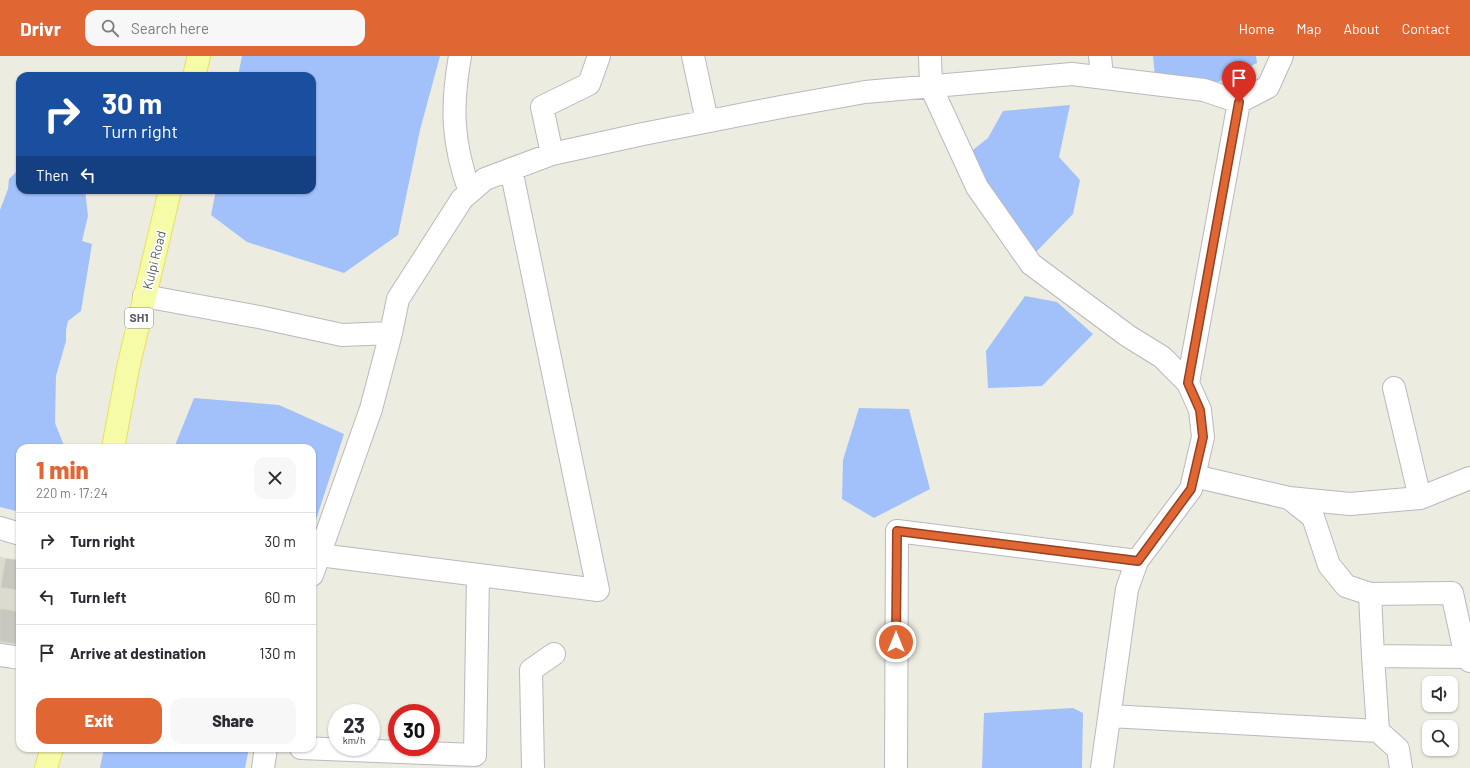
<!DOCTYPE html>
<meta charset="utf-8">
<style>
:root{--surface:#fff;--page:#f7f7f7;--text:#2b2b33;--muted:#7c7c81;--line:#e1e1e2;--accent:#e06633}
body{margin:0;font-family:Barlow,sans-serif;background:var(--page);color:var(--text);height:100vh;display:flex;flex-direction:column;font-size:15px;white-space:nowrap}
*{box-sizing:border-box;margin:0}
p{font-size:13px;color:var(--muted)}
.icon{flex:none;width:22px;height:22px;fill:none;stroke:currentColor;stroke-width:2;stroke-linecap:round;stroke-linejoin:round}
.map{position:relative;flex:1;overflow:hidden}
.sheet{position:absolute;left:16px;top:388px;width:300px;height:308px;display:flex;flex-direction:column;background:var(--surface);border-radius:12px;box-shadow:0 1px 3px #0004}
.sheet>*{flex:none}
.hud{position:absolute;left:16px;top:16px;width:300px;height:122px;border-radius:12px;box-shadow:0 1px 3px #0004;background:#1a4fa0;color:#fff;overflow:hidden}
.fabs{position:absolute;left:1422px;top:620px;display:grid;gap:8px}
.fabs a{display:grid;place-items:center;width:36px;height:36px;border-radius:8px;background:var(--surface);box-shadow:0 1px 3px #0004;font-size:20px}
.speed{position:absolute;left:328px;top:648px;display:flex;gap:8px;font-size:20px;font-weight:700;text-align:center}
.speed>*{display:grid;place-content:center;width:52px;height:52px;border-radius:50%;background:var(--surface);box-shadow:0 1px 3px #0004;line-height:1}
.speed small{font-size:10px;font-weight:400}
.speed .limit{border:6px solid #d22;background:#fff;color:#111}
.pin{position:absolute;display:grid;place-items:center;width:34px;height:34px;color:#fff;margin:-41px -17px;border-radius:50% 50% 50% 0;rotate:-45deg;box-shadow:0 0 4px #0007}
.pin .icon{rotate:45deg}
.me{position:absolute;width:44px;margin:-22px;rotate:0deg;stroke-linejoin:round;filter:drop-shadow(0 0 3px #0008)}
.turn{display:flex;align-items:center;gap:14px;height:84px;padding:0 20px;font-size:18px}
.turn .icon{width:52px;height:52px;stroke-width:2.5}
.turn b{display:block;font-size:28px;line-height:34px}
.then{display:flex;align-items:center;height:38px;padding:0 20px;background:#0003;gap:8px;font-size:15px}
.round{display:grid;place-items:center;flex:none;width:42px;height:42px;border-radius:12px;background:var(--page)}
.overview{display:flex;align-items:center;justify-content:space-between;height:68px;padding:0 20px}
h1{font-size:24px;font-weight:800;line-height:30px;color:var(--accent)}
.action{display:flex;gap:8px;margin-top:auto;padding:8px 20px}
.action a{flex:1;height:46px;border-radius:12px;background:var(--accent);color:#fff;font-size:16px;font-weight:800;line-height:46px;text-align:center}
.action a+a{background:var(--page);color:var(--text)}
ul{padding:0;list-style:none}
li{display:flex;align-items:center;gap:12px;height:56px;padding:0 20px;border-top:1px solid var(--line)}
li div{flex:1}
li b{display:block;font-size:15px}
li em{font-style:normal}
header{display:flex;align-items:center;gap:24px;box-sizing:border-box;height:56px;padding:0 20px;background:var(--accent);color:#fff}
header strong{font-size:19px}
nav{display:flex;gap:22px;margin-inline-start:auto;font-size:14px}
.search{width:280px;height:36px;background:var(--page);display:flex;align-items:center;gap:10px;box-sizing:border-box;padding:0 14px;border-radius:12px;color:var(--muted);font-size:15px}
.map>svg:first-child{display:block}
.education{fill:#dcdbcf}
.water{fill:#a2c1fa}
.building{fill:#c8c8c0;stroke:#d0cec0}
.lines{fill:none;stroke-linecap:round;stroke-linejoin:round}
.minor-casing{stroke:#b9b9bf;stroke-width:24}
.major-casing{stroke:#eae05c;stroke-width:24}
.minor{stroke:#fff;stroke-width:22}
.major{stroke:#f6fba7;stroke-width:22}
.route-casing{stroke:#924221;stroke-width:10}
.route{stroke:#e06633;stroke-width:7}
.labels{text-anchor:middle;stroke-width:3.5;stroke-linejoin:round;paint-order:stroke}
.shield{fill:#fff;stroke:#8b8c90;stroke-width:1}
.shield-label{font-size:12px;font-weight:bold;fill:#595b61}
.street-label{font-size:13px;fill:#595b61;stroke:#fff}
</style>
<header>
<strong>Drivr</strong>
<div class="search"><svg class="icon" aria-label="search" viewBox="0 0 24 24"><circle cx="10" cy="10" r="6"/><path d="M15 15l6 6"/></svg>Search here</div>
<nav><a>Home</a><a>Map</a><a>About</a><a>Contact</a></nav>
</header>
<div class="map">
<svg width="1470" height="712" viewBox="0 0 1470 712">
<rect width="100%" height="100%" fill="#ecece1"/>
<!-- education -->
<path class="education" d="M 0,501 L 20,504 L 20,591 L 0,588 Z"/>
<!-- water -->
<path class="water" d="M 242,0 L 440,0 L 420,74 L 398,179 L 344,217 L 247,186 L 211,159 L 216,134 L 312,134 L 312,20 L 238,20 Z
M 1153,0 L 1256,0 L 1257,7 L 1212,29 L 1155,20 Z
M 1070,49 L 1059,101 L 1080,124 L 1073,158 L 1035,197 L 1008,162 L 969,97 L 988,82 L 1003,55 Z
M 20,112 L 20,134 L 85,134 L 88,160 L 82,185 L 92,188 L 81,255 L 68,265 L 66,274 L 66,285 L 56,320 L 55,367 L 65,392 L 20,392 L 20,456 L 0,451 L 0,154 L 8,133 L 9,123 Z
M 1025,240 L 1057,246 L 1093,278 L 1042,330 L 988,332 L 986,295 Z
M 194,342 L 279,349 L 344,378 L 312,476 L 312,392 L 174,392 Z
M 859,352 L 909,353 L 930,433 L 874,462 L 842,443 L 843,404 Z
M 1073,652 L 1083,657 L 1082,712 L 982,712 L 984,657 Z
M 104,692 L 249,692 L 245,712 L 100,712 Z"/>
<!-- building -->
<path class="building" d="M 6,503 L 20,505 L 20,534 L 1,531 Z
M 0,553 L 20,556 L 20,588 L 0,585 Z"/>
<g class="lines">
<!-- minor casing -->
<g class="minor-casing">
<path id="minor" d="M 460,0 C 451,51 452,87 470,136
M 693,0 L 707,65
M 930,0 L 931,31 L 977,131 L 1031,208 L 1128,280 L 1162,301 L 1188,327 L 1200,354 L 1203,381 L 1191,433 L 1137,505 L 1127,533 L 1102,712
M 1100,0 L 1102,21
M 552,98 L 542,51 L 589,28 L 599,0
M 144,240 L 259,261 L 342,279 L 391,277
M 1188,327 L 1239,46
M 1394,332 L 1420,442
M 1194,420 L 1289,442 L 1313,461 L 1329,509 L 1346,530 L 1370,538 L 1452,537 L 1466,601 L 1470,605
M 1289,442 L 1350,448 L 1420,442 L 1470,422
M 0,472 L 20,478
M 319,499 L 598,534 L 511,113
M 312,519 L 371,353 L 391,277 L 398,243 L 462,143 L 485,123 L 552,98 L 643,78 L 781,51 L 865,36 L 1072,18 L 1204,34 L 1239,46 L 1268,31 L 1282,0
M 1370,538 L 1373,600 L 1466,601
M 0,599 L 20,602
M 1373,600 L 1378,675 L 1398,693 L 1401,712
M 1110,660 L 1378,675
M 301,692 L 475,699 L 478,519
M 263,712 L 266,692
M 533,712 L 531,614 L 554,598
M 896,712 L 897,475 L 1137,505"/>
</g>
<!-- major casing -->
<g class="major-casing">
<path id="major" d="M 194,20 L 199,0
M 113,392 L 128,312 L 170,134
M 46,712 L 52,692"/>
</g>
<!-- minor -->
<use href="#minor" class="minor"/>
<!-- major -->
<use href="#major" class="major"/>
</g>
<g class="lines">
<!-- route casing -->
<g class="route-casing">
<path id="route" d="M 896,586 L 897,475 L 1138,505 L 1191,433 L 1203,381 L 1200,354 L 1188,327 L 1239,46"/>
</g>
<!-- route -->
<use href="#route" class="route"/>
</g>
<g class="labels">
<!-- shield labels -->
<rect class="shield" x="125" y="252" width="28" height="20" rx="3"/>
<g class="shield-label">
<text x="139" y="266">SH1</text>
</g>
<!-- street labels -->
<g class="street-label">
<text transform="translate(154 204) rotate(-76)" y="5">Kulpi Road</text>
</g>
</g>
</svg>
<div class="fabs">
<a><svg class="icon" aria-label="sound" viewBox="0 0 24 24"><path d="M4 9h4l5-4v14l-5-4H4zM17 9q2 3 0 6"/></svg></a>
<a><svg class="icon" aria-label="search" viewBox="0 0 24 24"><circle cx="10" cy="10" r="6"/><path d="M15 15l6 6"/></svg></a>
</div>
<div class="speed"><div>23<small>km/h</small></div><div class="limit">30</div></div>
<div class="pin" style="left:1239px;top:46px;background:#d93025"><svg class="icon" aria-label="arrive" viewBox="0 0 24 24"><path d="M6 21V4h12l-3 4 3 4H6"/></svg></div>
<svg class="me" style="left:896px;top:586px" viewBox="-20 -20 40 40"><circle r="17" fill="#e06633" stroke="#fff" stroke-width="3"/><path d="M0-11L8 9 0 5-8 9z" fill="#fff"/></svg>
<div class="hud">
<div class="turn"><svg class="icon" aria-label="right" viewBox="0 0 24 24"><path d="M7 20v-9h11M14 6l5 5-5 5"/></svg><div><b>30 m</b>Turn right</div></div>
<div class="then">Then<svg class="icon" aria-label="left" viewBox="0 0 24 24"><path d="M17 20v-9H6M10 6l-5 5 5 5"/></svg></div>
</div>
<section class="sheet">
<div class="overview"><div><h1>1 min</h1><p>220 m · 17:24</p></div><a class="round"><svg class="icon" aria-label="close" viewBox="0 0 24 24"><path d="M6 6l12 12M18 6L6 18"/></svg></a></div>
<ul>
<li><svg class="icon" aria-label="right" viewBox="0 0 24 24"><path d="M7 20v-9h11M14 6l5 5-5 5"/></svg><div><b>Turn right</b></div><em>30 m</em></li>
<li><svg class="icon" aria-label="left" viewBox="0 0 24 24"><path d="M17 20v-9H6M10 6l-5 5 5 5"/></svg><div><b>Turn left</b></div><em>60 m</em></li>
<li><svg class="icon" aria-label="arrive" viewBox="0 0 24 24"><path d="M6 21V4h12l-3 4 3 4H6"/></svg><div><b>Arrive at destination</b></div><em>130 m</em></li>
</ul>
<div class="action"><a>Exit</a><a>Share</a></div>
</section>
</div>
